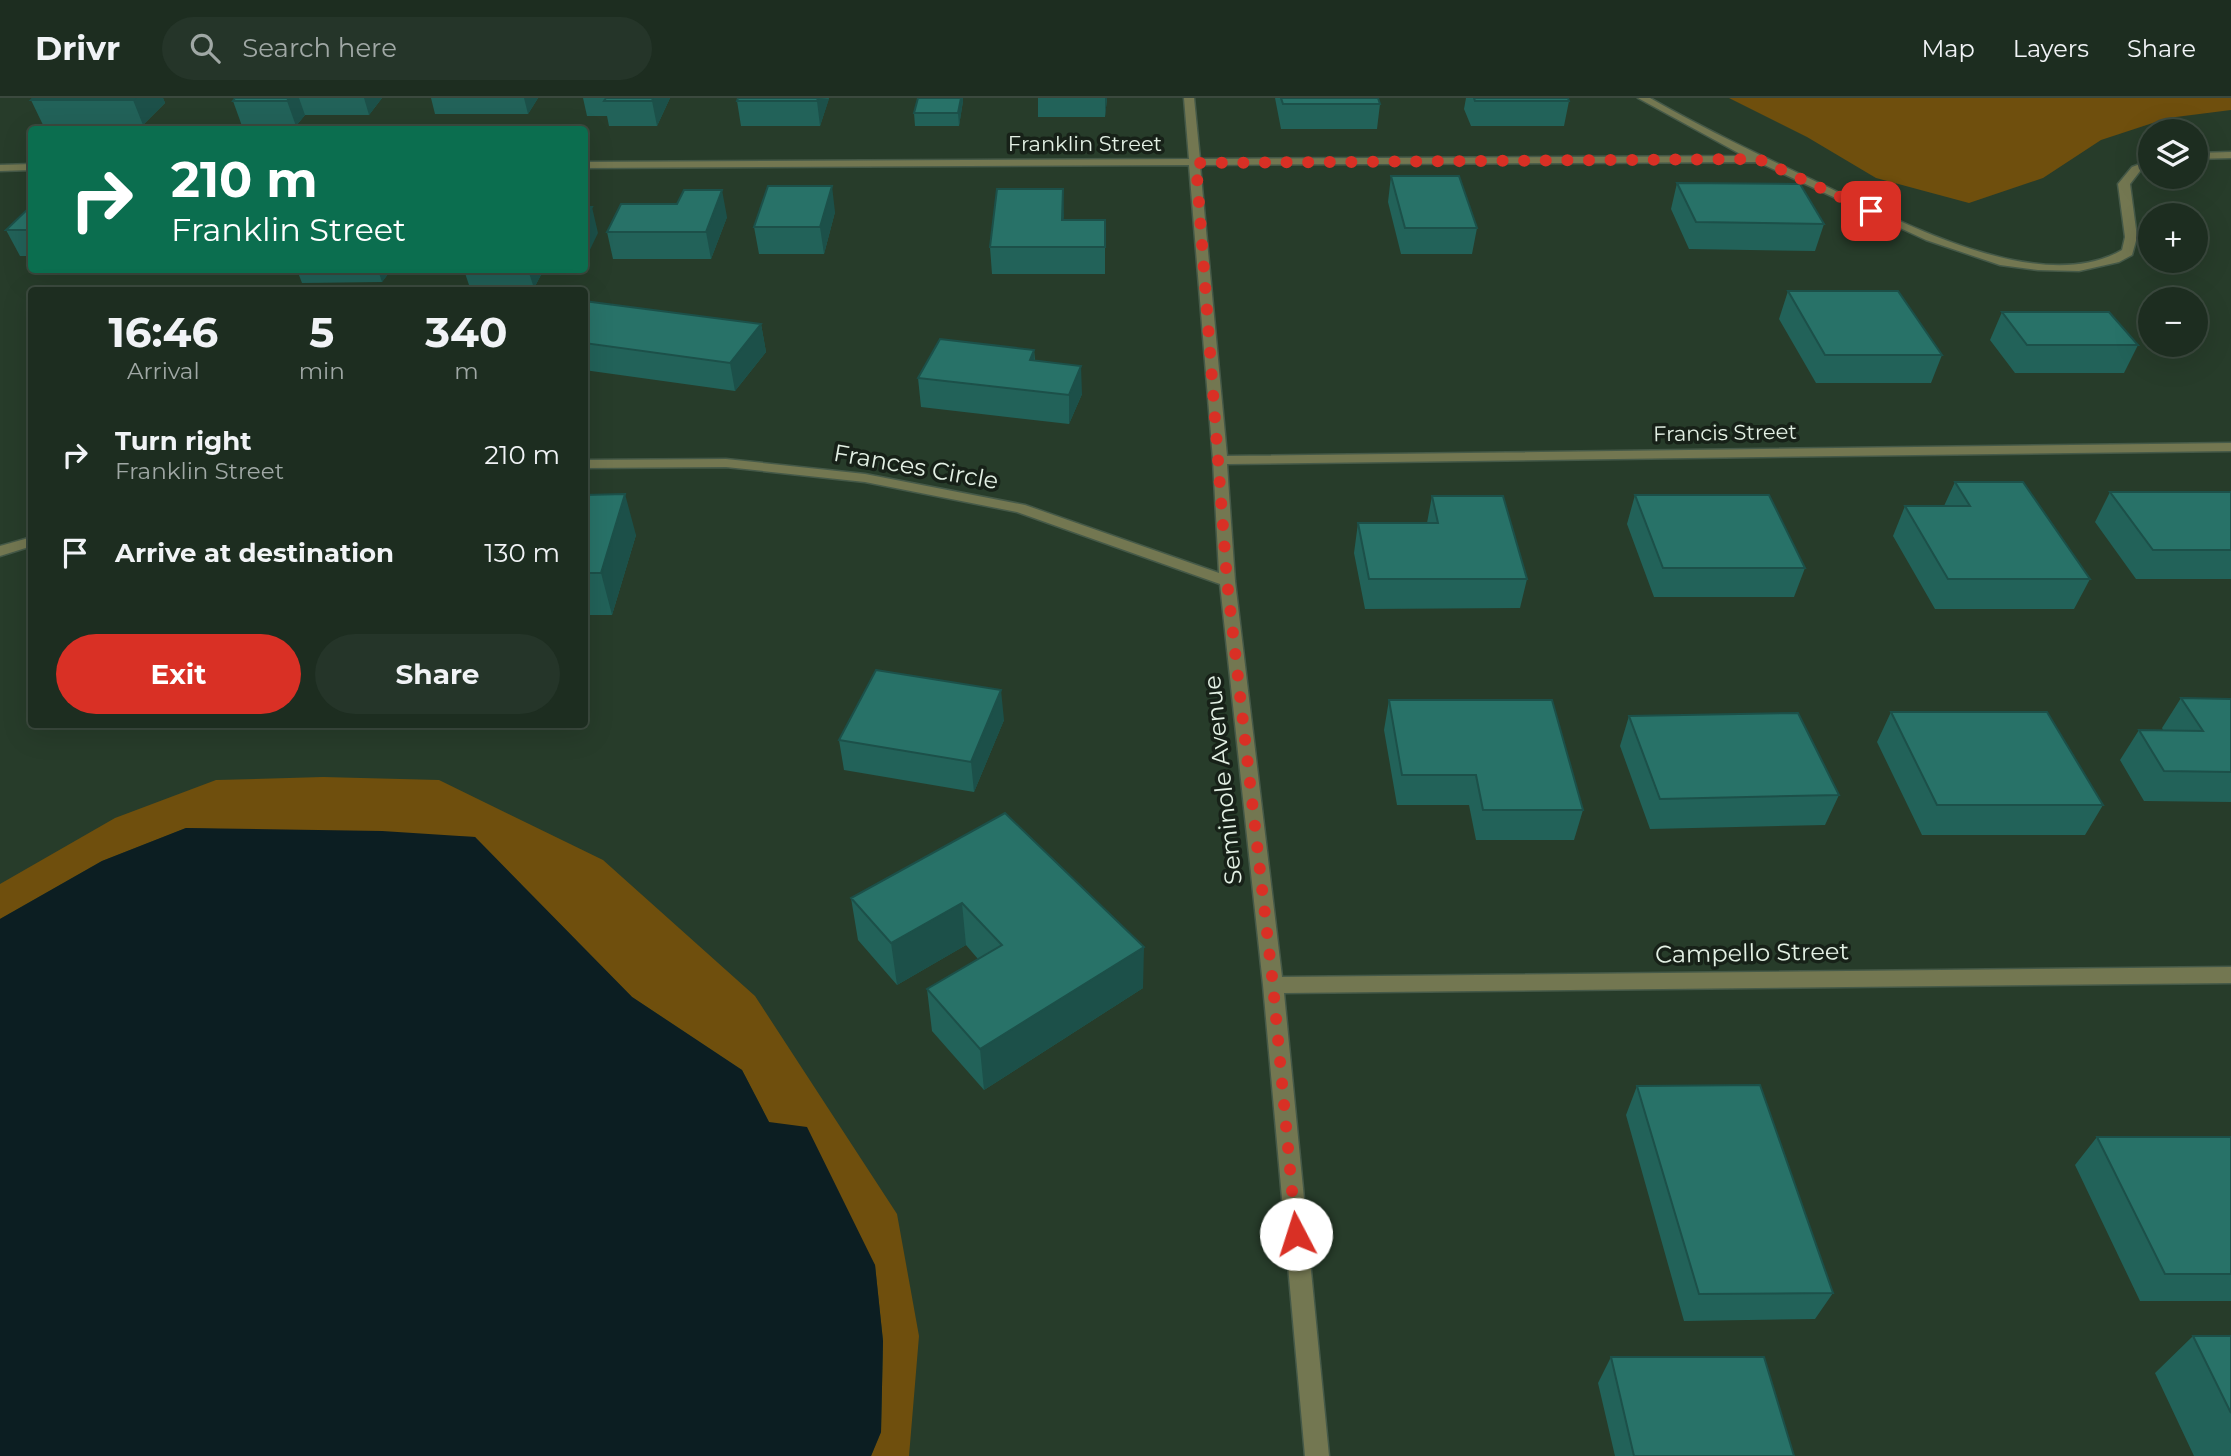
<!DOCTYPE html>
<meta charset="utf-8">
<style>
:root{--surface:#1d2d20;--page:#253529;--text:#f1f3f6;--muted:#a0a8a5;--line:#3b493e;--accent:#d93025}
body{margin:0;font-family:Montserrat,sans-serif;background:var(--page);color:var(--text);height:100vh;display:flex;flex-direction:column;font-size:26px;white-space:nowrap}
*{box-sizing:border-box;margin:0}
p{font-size:23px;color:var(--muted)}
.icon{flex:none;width:38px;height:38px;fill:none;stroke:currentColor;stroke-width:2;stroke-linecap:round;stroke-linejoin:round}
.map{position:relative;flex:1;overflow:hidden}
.drawer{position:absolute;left:28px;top:189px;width:560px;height:441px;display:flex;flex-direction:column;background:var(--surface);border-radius:7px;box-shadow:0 7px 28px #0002,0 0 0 2px var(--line)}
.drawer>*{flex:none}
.hud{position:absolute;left:28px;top:28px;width:560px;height:147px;border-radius:7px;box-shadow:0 7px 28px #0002,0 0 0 2px var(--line);background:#0b6e4f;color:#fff;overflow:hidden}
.buttons{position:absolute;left:2138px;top:21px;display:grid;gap:14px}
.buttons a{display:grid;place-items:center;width:70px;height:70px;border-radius:50%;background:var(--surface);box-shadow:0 7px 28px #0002,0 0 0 2px var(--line);font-size:35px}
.pin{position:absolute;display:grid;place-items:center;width:60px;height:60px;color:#fff;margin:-30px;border-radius:14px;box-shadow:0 4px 10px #0006}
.me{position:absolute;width:77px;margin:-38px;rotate:355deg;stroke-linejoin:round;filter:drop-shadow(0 0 5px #0008)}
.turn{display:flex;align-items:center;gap:24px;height:147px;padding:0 28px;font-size:32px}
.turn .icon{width:91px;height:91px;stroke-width:2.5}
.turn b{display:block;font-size:49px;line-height:60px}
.eta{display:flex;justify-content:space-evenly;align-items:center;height:119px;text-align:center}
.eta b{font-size:42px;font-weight:700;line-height:49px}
.cta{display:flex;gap:14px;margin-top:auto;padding:14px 28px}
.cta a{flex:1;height:80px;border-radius:42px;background:var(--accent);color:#fff;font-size:28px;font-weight:700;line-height:80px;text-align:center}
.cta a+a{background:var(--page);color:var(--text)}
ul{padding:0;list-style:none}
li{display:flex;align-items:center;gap:21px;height:98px;padding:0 28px}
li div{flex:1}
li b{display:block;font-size:26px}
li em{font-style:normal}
header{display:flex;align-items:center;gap:42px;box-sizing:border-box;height:98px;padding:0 35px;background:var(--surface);border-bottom:2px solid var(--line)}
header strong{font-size:33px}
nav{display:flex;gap:38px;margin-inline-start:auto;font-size:24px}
.search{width:490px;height:63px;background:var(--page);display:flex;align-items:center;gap:18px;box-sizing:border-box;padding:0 24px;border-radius:38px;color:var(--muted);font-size:26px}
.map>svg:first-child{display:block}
.green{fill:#6f4f0d}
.water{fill:#0c1e22}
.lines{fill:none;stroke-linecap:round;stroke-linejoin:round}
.minor-casing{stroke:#455948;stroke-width:3}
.minor{fill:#737751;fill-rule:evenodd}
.wall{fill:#226259}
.shaded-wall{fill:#1c5049}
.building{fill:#287268;stroke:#1c5049;stroke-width:2}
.route{stroke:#d93025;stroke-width:12;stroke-dasharray:0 21.6}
.labels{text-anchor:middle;stroke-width:7;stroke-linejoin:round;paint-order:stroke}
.far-street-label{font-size:21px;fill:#e3f0e4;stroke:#172118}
.street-label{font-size:24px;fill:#e3f0e4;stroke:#172118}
</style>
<header>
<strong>Drivr</strong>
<div class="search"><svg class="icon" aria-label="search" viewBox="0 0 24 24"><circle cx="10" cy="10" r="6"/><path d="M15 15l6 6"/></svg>Search here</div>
<nav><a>Map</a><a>Layers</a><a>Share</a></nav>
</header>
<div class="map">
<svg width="2231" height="1358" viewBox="0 0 2231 1358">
<rect width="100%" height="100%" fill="#273c2a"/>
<!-- green -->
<path class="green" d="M 1729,0 L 2231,0 L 2231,12 L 2168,20 L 2101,42 L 2043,80 L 1969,105 L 1876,80 L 1807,39 Z
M 323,679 L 439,682 L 603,762 L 755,898 L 897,1116 L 919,1238 L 909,1358 L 871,1358 L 881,1334 L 883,1243 L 875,1167 L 769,1024 L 742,972 L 632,899 L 475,739 L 186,730 L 102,763 L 0,821 L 0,786 L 115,720 L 216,682 Z"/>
<!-- water -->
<path class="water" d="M 186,730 L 382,733 L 475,739 L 632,899 L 742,972 L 769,1024 L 807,1029 L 875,1167 L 883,1243 L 881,1334 L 871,1358 L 0,1358 L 0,821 L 102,763 Z"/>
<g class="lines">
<!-- minor casing -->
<g class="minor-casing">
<path id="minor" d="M 1184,0 L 1194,0 L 1200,61 L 1744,58 L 1638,0 L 1650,0 C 1706,32 1764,59 1821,86 C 1898,122 2040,200 2122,152 L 2125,139 L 2118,86 L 2132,69 L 2151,62 L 2151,69 L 2140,73 L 2130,86 L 2137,139 L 2132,157 L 2119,164 L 2079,173 L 2038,172 L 2000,167 L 1926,142 L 1758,64 L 1200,67 L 1227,358 L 2231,345 L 2231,353 L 1227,366 L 1235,483 L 1282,879 L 2231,869 L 2231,885 L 1284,895 L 1329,1358 L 1305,1358 L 1263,887 L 1220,486 L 1017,414 L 865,384 L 726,369 L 584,370 L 584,362 L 726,361 L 865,376 L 1025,407 L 1219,475 L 1213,362 L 1189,67 L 584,70 L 584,64 L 1189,61 Z
M 2231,54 L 2231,60 L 2196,61 L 2196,55 Z
M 32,66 L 32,72 L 0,73 L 0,67 Z
M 32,439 L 32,448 L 0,458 L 0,448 Z"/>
</g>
<!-- minor -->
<use href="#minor" class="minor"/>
</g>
<!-- wall -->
<path class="wall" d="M 33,0 L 163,0 L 165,5 L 143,27 L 43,27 L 31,2 Z
M 235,0 L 382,0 L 369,17 L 305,17 L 296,28 L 242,28 L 233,3 Z
M 431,0 L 538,0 L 528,16 L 435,16 Z
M 583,0 L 670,0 L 657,28 L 609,28 L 607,18 L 587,18 Z
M 829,0 L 820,28 L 741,28 L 737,3 Z
M 1038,0 L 1107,0 L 1105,19 L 1038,19 Z
M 1275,0 L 1378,0 L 1380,6 L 1377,31 L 1281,31 Z
M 1466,0 L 1568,0 L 1569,3 L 1564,28 L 1471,28 L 1464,11 Z
M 963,3 L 959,28 L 915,28 L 914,15 Z
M 1391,78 L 1477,130 L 1472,156 L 1401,156 L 1388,104 Z
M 1677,85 L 1824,126 L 1815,153 L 1689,151 L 1671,111 Z
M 32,107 L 32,158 L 20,158 L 6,132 Z
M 835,114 L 824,156 L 759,156 L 754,129 Z
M 727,119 L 711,161 L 613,161 L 607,134 Z
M 1064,122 L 1105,122 L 1105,176 L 992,176 L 990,149 Z
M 59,172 L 110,172 L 106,176 L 61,176 Z
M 297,172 L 391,172 L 382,184 L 302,185 Z
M 464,172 L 581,172 L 579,175 L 542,175 L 534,190 L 470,190 Z
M 1788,193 L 1942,257 L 1931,285 L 1816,285 L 1779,221 Z
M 584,203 L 761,226 L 766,254 L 735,293 L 584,272 Z
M 2002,214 L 2138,247 L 2124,275 L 2015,275 L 1990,242 Z
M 1034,252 L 1035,262 L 1082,296 L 1069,326 L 921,309 L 918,280 Z
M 1955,384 L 2090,481 L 2074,511 L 1935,511 L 1893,438 L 1905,408 L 1944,408 Z
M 2110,394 L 2231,394 L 2231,481 L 2136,481 L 2095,424 Z
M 584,397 L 636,437 L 612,517 L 584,517 Z
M 1635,397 L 1805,470 L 1794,499 L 1654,499 L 1627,426 Z
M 1432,398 L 1527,481 L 1520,510 L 1365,511 L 1354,455 L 1358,425 L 1427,425 Z
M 2181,600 L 2231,601 L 2231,704 L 2144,703 L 2120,662 L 2139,632 L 2163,632 L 2162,630 Z
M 1389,602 L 1583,712 L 1574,742 L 1476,742 L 1469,707 L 1397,707 L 1384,632 Z
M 1891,614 L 2103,707 L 2085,737 L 1922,737 L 1877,644 Z
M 1629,618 L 1839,697 L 1825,727 L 1650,731 L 1620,648 Z
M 1004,622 L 974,694 L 844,672 L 839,642 Z
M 1005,715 L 1143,890 L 984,992 L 932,933 L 927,891 L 978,861 L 966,847 L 897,887 L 858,842 L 851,800 Z
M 1637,988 L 1833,1195 L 1815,1221 L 1684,1223 L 1626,1017 Z
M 2097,1039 L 2231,1039 L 2231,1203 L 2140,1203 L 2075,1067 Z
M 2193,1238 L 2231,1238 L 2231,1358 L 2194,1358 L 2155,1275 Z
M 1611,1259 L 1794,1358 L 1615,1358 L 1598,1285 Z"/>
<!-- shaded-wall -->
<path class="shaded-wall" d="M 135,0 L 163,0 L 165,5 L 143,27 L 133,2 Z
M 289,0 L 299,0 L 305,17 L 296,28 L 287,3 Z
M 364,0 L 382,0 L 369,17 Z
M 524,0 L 538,0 L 528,16 Z
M 653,0 L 670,0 L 657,28 L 652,3 Z
M 818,0 L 829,1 L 820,28 L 817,3 Z
M 961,0 L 963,0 L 963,3 L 959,28 L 958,15 Z
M 1105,0 L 1107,0 L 1105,19 Z
M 832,88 L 835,114 L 824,156 L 820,129 Z
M 1063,91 L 1064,118 L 1062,149 L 1062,122 Z
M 722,92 L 727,119 L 711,161 L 706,134 Z
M 592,109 L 598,135 L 584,164 L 584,124 Z
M 378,172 L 391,172 L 382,184 Z
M 528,172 L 541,172 L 542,175 L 534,190 Z
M 761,226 L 766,254 L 735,293 L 730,265 Z
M 1034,252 L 1035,280 L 1030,262 Z
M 1081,268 L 1082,296 L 1069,326 L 1069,297 Z
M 625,396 L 636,437 L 612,517 L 601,475 Z
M 1001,592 L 1004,622 L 974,694 L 971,664 Z
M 962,805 L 966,847 L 897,887 L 891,845 Z
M 1144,849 L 1143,890 L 984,992 L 980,951 Z"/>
<!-- building -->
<path class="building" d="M 33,0 L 135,0 L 133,2 L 31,2 Z
M 235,0 L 289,0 L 287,3 L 233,3 Z
M 606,0 L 653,0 L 652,3 L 604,3 Z
M 738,0 L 818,0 L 817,3 L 737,3 Z
M 918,0 L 961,0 L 958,15 L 914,15 Z
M 1281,0 L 1378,0 L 1380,6 L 1283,6 Z
M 1474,0 L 1568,0 L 1569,3 L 1475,3 Z
M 1391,78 L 1459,78 L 1477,130 L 1405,130 Z
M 1677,85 L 1800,86 L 1824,126 L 1696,124 Z
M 768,88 L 832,88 L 820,129 L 754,129 Z
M 997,91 L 1063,91 L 1062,122 L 1105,122 L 1105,149 L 990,149 Z
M 684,92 L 722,92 L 706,134 L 607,134 L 621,106 L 677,106 Z
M 32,107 L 32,132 L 6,132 Z
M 584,109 L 592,109 L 584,124 Z
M 1788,193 L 1898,193 L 1942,257 L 1825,257 Z
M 584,203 L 761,226 L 730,265 L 584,245 Z
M 2002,214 L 2109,214 L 2138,247 L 2027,247 Z
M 940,241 L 1034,252 L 1030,262 L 1081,268 L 1069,297 L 918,280 Z
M 1955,384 L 2023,384 L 2090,481 L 1948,481 L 1905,408 L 1970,408 Z
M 2110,394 L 2231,394 L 2231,452 L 2153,452 Z
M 625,396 L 601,475 L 584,475 L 584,397 Z
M 1635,397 L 1769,397 L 1805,470 L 1663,470 Z
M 1432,398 L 1503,398 L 1527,481 L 1369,481 L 1358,425 L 1438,425 Z
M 876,572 L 1001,592 L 971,664 L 839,642 Z
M 2181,600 L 2231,601 L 2231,674 L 2164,673 L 2139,632 L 2203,633 Z
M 1389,602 L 1552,602 L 1583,712 L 1483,712 L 1476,677 L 1402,677 Z
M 1891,614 L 2047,614 L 2103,707 L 1937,707 Z
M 1798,615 L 1839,697 L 1660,701 L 1629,618 Z
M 1005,715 L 1144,849 L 980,951 L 927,891 L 1002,847 L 962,805 L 891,845 L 851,800 Z
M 1760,987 L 1833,1195 L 1699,1196 L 1637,988 Z
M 2097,1039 L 2231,1039 L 2231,1176 L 2165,1176 Z
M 2193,1238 L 2231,1238 L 2231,1315 Z
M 1611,1259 L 1764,1259 L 1794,1358 L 1634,1358 Z"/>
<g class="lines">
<!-- route -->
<path class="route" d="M 1296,1136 L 1273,887 L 1227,483 L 1196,65 L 1758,61 L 1871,113"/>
</g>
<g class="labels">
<!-- far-street labels -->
<g class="far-street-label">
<text x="1085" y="53">Franklin Street</text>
<text transform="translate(1725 335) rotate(-1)" y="7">Francis Street</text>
</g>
<!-- street labels -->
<g class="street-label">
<text transform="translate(916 369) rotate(10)" y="8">Frances Circle</text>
<text transform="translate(1223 682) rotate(-96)" y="8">Seminole Avenue</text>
<text transform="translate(1752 855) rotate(-1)" y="8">Campello Street</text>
</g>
</g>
</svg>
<div class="buttons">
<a><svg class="icon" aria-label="layers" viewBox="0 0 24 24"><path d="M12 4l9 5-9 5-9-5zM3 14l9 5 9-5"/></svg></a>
<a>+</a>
<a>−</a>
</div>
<div class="pin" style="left:1871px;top:113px;background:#d93025"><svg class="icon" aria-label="arrive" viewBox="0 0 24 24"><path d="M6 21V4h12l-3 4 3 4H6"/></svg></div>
<svg class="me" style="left:1296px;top:1136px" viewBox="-20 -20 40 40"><circle r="19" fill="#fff"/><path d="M0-13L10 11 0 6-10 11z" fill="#d93025"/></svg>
<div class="hud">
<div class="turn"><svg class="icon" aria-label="right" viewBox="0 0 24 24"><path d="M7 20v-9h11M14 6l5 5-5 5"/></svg><div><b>210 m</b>Franklin Street</div></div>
</div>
<section class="drawer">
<div class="eta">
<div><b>16:46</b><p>Arrival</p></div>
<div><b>5</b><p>min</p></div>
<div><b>340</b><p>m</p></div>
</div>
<ul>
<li><svg class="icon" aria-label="right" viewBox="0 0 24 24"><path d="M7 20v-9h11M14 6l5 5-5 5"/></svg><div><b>Turn right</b><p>Franklin Street</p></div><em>210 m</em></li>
<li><svg class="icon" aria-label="arrive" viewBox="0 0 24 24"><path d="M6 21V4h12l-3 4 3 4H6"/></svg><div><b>Arrive at destination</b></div><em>130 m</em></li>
</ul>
<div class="cta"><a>Exit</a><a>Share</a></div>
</section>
</div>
